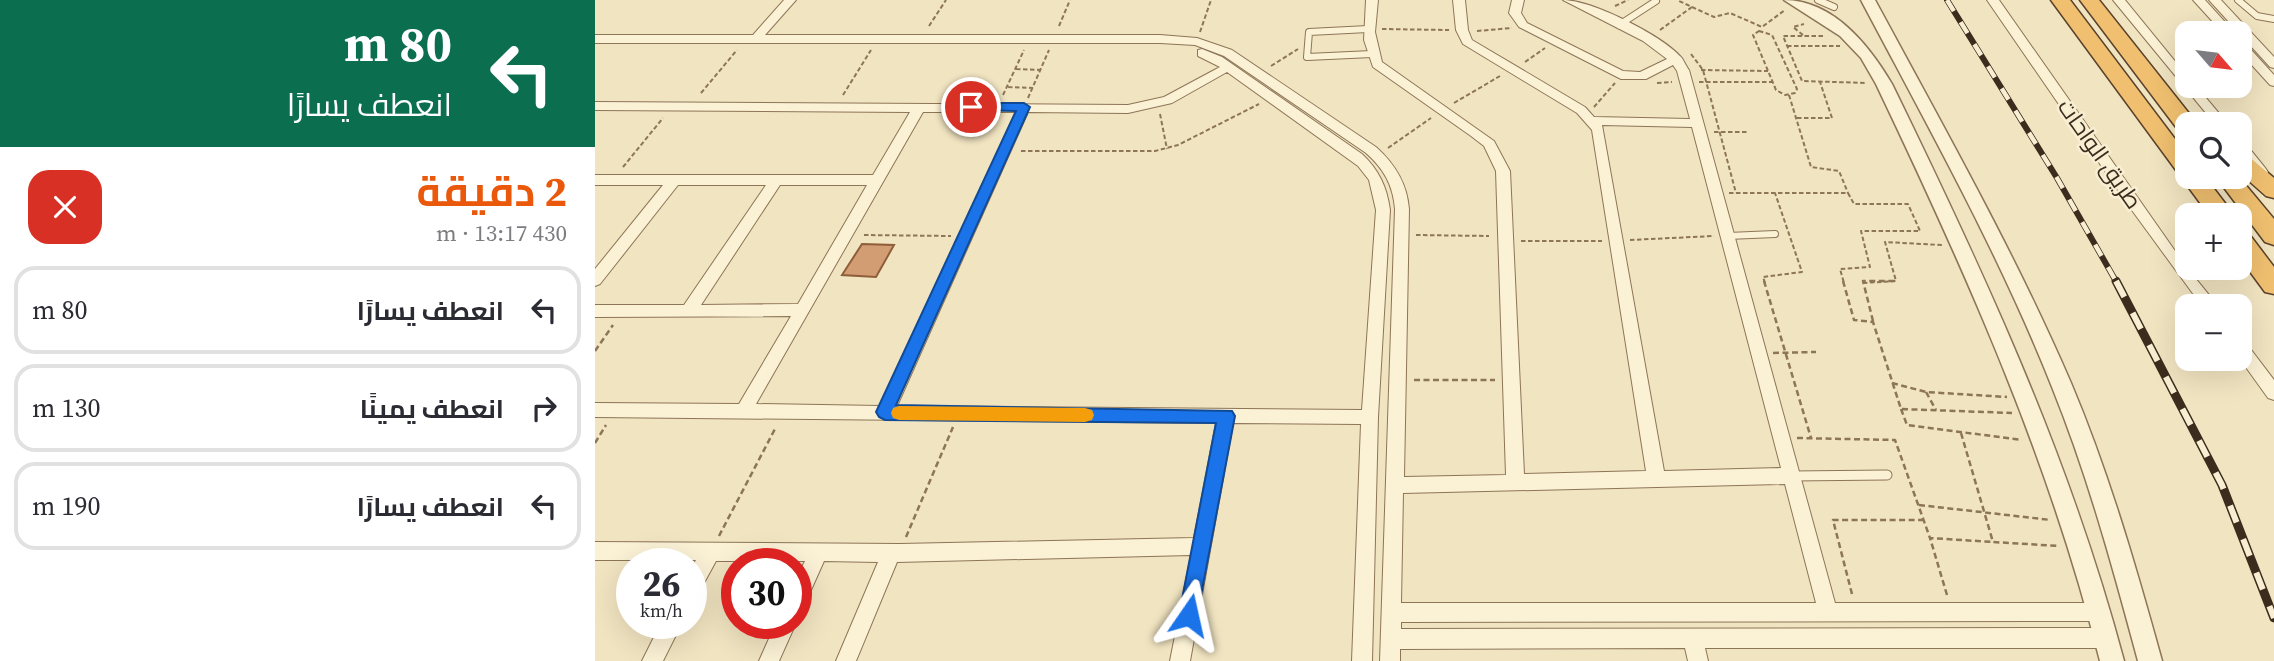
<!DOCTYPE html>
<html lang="ar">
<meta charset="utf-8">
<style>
:root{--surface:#fff;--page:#f2f2f3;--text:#2b2b33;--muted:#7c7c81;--line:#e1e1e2;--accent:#ea580c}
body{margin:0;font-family:"Source Serif 4",Cairo,serif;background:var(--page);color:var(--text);direction:rtl;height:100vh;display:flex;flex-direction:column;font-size:26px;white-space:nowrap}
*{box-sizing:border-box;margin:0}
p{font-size:23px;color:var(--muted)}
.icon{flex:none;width:38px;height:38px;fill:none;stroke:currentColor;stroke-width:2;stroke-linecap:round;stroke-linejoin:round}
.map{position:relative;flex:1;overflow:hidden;direction:ltr}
.details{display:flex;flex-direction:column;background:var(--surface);width:595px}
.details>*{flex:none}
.banner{background:#0b6e4f;color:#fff;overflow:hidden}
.needle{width:46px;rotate:118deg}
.tools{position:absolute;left:1580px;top:21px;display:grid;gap:14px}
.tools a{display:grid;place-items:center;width:77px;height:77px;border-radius:14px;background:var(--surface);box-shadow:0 7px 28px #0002;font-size:35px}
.speed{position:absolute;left:21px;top:548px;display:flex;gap:14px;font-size:35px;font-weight:700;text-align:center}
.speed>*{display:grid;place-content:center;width:91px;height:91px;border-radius:50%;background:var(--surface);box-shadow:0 7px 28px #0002;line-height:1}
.speed small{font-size:18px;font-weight:400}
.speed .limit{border:10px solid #d22;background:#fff;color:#111}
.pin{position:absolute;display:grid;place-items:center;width:60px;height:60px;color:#fff;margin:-30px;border:4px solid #fff;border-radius:50%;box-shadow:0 2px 7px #0007}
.me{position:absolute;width:77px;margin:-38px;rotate:11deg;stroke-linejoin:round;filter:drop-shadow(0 0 5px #0008)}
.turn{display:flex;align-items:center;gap:24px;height:147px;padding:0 28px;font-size:32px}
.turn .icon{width:91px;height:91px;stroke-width:2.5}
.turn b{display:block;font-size:49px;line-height:60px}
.round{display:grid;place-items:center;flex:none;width:74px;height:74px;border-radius:21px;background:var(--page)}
.overview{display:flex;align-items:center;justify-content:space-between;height:119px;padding:0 28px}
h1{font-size:42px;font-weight:700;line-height:52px;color:var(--accent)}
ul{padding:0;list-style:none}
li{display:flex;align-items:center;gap:21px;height:88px;margin:0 14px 10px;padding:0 14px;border:4px solid var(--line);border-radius:21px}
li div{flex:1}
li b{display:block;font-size:26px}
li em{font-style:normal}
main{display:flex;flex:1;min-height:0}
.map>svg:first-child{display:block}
.building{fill:#d39d74;stroke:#8e5e3b;stroke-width:2}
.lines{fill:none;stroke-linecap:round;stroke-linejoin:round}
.service-far1-casing{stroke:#8d7557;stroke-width:8}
.service-casing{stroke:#8d7557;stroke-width:11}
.minor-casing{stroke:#8d7557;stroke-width:2}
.tertiary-casing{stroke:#8d7557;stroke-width:3}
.trunk-casing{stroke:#5a422c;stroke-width:3}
.path-far1{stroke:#8d7557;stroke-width:2;stroke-dasharray:4.5 2.5;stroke-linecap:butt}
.path{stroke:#8d7557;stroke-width:2.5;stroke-dasharray:6 3.5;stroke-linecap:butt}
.service-far1{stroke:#fbf1d5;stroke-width:6}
.service{stroke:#fbf1d5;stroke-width:9}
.minor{fill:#fbf1d5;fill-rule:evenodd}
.tertiary{fill:#fbf1d5;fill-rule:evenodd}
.trunk{fill:#f0c070;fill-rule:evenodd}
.rail-far1-casing{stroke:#3b2c1d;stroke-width:6}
.rail-casing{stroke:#3b2c1d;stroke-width:9}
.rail-far1{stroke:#f8eed2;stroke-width:4.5;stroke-dasharray:13;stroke-linecap:butt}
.rail{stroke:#f8eed2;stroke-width:6;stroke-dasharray:18;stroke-linecap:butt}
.route{fill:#1a73e8;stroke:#114b97;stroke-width:2}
.slow{fill:#f59e0b}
.labels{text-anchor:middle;stroke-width:5;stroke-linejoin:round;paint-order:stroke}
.street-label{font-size:23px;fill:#3b2c1d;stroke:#f8eed2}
</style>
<main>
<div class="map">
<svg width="1679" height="661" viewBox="0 0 1679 661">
<rect width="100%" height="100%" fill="#f1e4c1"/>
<!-- building -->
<path class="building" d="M 267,244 L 299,245 L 281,277 L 247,275 Z"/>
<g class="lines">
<!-- service-far1 casing -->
<g class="service-far1-casing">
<path id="service-far1" d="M 1223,0 L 1239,7
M 1643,0 L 1662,16 L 1679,19
M 1024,25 L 1061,1
M 773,29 L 714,32 L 712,57 L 777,54
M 1133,236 L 1180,234"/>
</g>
<!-- service casing -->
<g class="service-casing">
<path id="service" d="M 1197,476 L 1292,475"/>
</g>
<!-- minor casing -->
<g class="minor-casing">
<path id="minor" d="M 189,0 L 201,0 L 170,35 L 565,35 L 602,38 L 637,50 L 781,147 C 800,164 812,183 814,209 L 809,477 L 911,475 L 901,171 L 889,146 L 876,136 L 778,67 L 769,40 L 771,0 L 783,0 L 780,32 L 787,62 L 899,141 L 915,171 L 929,474 L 1051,471 L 997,130 L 982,113 L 868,44 L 861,30 L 858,0 L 870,0 L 873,30 L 877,40 L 990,107 L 999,117 L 1095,119 L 1082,71 L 1078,65 L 1051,79 L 1026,79 L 924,27 L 914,13 L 917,0 L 929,0 L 926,13 L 932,23 L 1028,71 L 1045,72 L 1072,59 L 1048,41 L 968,0 C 997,0 1066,35 1086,57 C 1088,59 1091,66 1094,70 L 1240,603 L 1505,603 L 1512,605 L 1515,612 L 1512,619 L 1505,621 L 806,622 L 806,629 L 1512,628 L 1519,631 L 1522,638 L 1519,645 L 1512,648 L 1110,648 L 1113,661 L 1093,661 L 1090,648 L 805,649 L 805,661 L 785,661 L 800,209 C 798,185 789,169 771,153 L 629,56 L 600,45 L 565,43 L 0,43 L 0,35 L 158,35 ZM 1007,125 L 1097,127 L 1186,468 L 1069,471 ZM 1190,484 L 1221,603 L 806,603 L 808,493 Z
M 1392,0 L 1404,0 L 1592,268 L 1623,306 L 1607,306 L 1536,209 Z
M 1518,0 L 1530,0 L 1592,76 L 1592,86 L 1601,86 L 1633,124 L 1620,124 Z
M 1598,0 L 1610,0 L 1640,33 L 1628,33 Z
M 1614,0 L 1626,0 L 1679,57 L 1679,68 L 1675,67 Z
M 1645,41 L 1649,42 L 1679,75 L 1679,86 L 1675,85 L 1645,52 Z
M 607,49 L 627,57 L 767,154 C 784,170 792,187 795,210 L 783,417 L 777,661 L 757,661 L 766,424 L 638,423 L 595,661 L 575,661 L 596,555 L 302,562 L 261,661 L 241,661 L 283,562 L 229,561 L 208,608 L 201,610 L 201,579 L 210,561 L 121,561 L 103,594 L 96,597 L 96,569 L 101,560 L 0,560 L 0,542 L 305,544 L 599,538 L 621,423 L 0,417 L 0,403 L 144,404 L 196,316 L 0,317 L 0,305 L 89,305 L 171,185 L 83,185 L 5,284 L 0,286 L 0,269 L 68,185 L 0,185 L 0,175 L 278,175 L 315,112 L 0,110 L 0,102 L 533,105 L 569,97 L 625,67 L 603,56 L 603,50 ZM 632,72 L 763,166 L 774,180 L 781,210 L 767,410 L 302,406 L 433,112 L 533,113 L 577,103 ZM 328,112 L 421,112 L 285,406 L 161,404 ZM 185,185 L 272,185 L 203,304 L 106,305 Z
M 1645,142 L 1650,143 L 1671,169 L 1673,172 L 1671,175 L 1661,175 L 1645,155 Z
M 1645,341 L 1651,343 L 1679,380 L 1679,400 L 1673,398 L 1645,359 Z
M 66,623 L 87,623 L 68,661 L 47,661 Z
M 181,623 L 201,623 L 184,661 L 164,661 Z"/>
</g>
<!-- tertiary casing -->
<g class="tertiary-casing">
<path id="tertiary" d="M 1189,0 C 1238,0 1274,45 1297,84 C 1390,275 1474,455 1529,661 L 1505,661 C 1453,455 1372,275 1281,84 L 1266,58 L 1245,36 Z
M 1266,0 L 1280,0 C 1348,126 1419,251 1476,383 C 1514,473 1541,567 1567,661 L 1543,661 C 1518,568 1493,476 1457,387 C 1404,253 1333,127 1266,0 Z"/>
</g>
<!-- trunk casing -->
<g class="trunk-casing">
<path id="trunk" d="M 1456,0 L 1475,0 L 1592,155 L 1592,177 L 1610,177 L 1639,215 L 1614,215 Z
M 1485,0 L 1504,0 L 1600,121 L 1602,124 L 1592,124 L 1592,133 L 1584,131 Z
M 1645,154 L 1653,156 L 1679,178 L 1679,198 L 1671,196 L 1645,173 Z
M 1621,177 L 1644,177 L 1679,219 L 1679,245 L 1670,242 Z
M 1645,231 L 1654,234 L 1679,267 L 1679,294 L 1670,292 L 1645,258 Z"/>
</g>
<!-- path-far1 -->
<path class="path-far1" d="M 1020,6 L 1033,0
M 1097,7 L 1119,17 L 1135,13 L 1167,27 L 1190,10
M 334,26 L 351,0
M 464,26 L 475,0
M 787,29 L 854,30
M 1065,30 L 1097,7 L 1082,0
M 882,31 L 917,28
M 1164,31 L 1177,35 L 1202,89 L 1200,93 L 1190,95 L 1181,90 L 1158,35 Z
M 605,32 L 616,0
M 1208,35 L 1198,27 L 1209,24
M 1228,36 L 1188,36 L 1207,81 L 1272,83
M 1192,46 L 1245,46
M 1096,54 L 1108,70 L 1141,193
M 930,62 L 950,48
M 676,66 L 703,49
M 421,69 L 446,70
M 1106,70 L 1173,71
M 1104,82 L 1178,82
M 1062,83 L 1077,82
M 413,87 L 438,88
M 106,93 L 142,50
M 248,95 L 276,50
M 408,95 L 429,50
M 1194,95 L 1216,167 L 1244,171 L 1253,193
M 433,98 L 454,50
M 859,103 L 905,76
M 999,107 L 1020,83
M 565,114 L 572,149
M 1202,118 L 1237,118 L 1225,82
M 1119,132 L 1154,132
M 793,148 L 836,118
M 426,151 L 560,151 L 583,145 L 664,104
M 28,167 L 68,118
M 1134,193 L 1253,193 L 1259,204 L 1313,204 L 1325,231 L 1266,231 L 1275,267 L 1245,269 L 1249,283
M 269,235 L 356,236
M 821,235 L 894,236
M 1035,240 L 1119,236
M 926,241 L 1007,241
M 1170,283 L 1168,277 L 1207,272 L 1180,193
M 1268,283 L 1301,281 L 1290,242 L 1347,245"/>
<!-- path -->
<path class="path" d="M 1169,281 L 1216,438
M 1248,281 L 1259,320 L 1278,322 L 1306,409 L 1417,413
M 1278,321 L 1268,281 L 1301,281
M 0,351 L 18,325
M 1178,353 L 1221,352
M 819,380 L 900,380
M 1297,383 L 1331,392 L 1412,397
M 1331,392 L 1341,410
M 1306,409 L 1312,425 L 1427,440
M 1366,433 L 1398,542 L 1464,546
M 1202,438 L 1300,440 L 1335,538
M 0,443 L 11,425
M 1324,505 L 1456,520
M 124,536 L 181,427
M 311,537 L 358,427
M 1257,594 L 1238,520 L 1329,520
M 1352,595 L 1335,538 L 1398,542"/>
<!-- service-far1 -->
<use href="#service-far1" class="service-far1"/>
<!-- service -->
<use href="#service" class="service"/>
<!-- minor -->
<use href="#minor" class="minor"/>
<!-- tertiary -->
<use href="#tertiary" class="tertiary"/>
<!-- trunk -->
<use href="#trunk" class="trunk"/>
<!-- rail-far1 casing -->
<g class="rail-far1-casing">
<path id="rail-far1" d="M 1352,0 L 1462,178 L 1522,283"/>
</g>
<!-- rail casing -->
<g class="rail-casing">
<path id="rail" d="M 1521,281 L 1627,485 L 1679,618"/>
</g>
<!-- rail-far1 -->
<use href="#rail-far1" class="rail-far1"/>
<!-- rail -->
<use href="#rail" class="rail"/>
</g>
<!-- route -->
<path class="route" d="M 376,103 L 429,103 L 435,107 L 301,405 L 637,411 L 640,416 L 601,622 L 594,625 L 587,622 L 584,615 L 621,423 L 290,420 L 284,417 L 281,412 L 421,111 L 372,110 L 372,104 Z"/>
<!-- slow -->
<path class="slow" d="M 304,406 L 490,408 L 497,410 L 499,415 L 497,420 L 490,422 L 304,420 L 298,418 L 296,413 L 298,408 Z"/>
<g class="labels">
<!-- street labels -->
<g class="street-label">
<text transform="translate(1505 154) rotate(55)" y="8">طريق الواحات</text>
</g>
</g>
</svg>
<div class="tools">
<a><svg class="needle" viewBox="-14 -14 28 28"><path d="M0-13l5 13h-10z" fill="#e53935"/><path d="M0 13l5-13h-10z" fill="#7c7c81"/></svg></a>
<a><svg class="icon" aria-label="search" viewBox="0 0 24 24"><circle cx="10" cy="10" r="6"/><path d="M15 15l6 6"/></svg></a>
<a>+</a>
<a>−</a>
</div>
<div class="speed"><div>26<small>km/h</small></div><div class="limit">30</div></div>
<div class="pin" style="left:376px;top:107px;background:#d93025"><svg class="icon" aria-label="arrive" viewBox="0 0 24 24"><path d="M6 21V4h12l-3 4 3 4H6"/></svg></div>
<svg class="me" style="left:594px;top:615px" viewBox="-20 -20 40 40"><path d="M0-17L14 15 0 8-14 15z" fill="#1a73e8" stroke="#fff" stroke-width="4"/></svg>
</div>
<section class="details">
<div class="banner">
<div class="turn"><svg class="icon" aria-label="left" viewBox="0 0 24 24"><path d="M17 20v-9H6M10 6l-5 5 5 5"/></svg><div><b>80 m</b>انعطف يسارًا</div></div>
</div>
<div class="overview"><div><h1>2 دقيقة</h1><p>430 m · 13:17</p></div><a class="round" style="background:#d93025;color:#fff"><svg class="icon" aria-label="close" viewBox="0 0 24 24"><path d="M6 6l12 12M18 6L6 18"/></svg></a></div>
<ul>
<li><svg class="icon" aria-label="left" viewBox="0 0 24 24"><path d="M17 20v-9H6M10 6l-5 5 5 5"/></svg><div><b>انعطف يسارًا</b></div><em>80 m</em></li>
<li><svg class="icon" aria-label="right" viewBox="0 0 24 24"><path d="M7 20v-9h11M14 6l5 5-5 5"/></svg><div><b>انعطف يمينًا</b></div><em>130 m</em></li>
<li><svg class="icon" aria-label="left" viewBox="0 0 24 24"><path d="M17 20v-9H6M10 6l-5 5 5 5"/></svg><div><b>انعطف يسارًا</b></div><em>190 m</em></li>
</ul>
</section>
</main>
